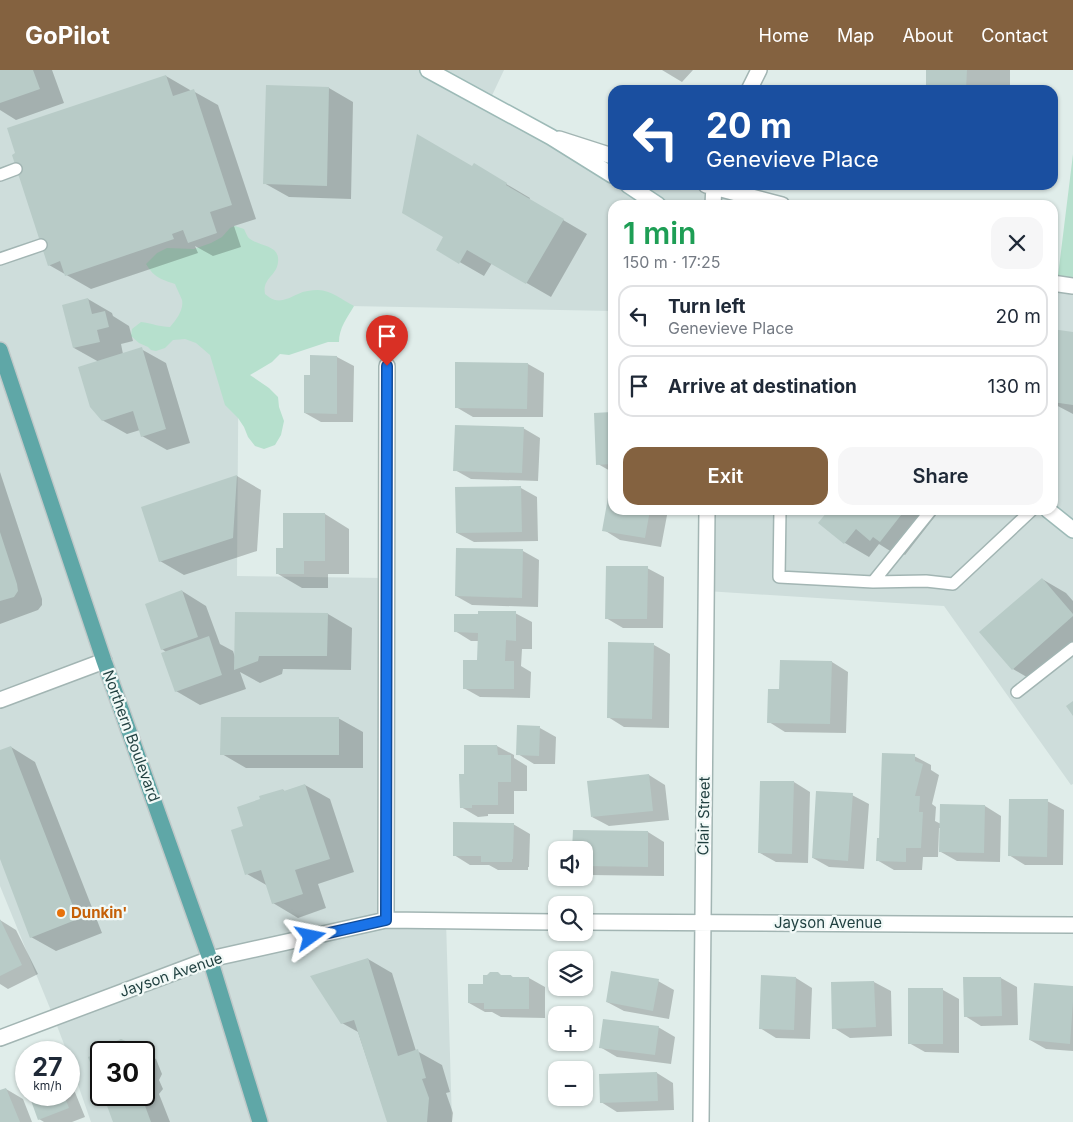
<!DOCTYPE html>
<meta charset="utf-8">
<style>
:root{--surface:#fff;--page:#f6f6f7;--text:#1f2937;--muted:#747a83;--line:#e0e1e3;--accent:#846240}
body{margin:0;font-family:Inter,sans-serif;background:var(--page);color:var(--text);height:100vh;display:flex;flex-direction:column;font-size:19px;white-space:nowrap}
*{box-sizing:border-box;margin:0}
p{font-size:16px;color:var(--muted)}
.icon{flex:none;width:28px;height:28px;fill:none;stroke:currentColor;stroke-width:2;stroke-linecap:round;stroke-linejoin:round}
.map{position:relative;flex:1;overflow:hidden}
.sheet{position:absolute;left:608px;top:130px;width:450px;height:315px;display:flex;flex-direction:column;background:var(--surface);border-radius:15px;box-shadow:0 1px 4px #0004}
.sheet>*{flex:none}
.top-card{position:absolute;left:608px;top:15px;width:450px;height:105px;border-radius:15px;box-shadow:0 1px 4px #0004;background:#1a4fa0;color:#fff;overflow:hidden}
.controls{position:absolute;left:548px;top:771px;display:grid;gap:10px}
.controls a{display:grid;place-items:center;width:45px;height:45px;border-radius:10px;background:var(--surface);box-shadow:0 1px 4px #0004;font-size:25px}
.speed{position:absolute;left:15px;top:971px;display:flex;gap:10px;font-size:25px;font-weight:700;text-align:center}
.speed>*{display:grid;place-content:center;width:65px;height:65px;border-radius:50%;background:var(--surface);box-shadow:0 1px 4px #0004;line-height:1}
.speed small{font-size:12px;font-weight:400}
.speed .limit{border:2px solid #111;border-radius:8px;background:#fff;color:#111}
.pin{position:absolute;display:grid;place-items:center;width:42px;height:42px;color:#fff;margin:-51px -21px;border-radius:50% 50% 50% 0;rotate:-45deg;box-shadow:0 0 5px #0007}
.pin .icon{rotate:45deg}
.me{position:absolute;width:55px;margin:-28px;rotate:78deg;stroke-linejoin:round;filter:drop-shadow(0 0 4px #0008)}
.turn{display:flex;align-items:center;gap:18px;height:105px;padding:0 15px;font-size:22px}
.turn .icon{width:65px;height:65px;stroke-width:2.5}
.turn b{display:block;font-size:35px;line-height:42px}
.round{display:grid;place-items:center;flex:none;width:52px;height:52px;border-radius:15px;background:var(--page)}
.head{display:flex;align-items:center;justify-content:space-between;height:85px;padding:0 15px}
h1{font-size:30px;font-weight:600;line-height:38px;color:#1e9e55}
.button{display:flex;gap:10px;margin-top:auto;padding:10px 15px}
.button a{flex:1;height:58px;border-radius:15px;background:var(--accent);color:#fff;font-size:20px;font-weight:600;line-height:58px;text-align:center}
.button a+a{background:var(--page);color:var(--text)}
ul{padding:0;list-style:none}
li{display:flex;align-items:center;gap:15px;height:62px;margin:0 10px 8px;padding:0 5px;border:2px solid var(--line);border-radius:15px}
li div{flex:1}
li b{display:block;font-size:19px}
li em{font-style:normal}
header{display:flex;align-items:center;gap:30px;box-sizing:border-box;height:70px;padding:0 25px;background:var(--accent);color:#fff}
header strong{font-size:24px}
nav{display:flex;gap:28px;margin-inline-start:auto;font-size:18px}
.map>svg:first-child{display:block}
.built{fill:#cedddb;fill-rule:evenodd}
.green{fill:#b6e0cd}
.shadow{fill:#0003}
.building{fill:#b8cbc7}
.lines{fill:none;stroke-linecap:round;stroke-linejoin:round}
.service-casing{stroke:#a2b5b3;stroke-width:14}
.minor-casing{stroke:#a2b5b3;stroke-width:18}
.secondary-casing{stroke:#9dbab7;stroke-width:18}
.primary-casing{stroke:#c0c9c9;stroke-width:18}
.service{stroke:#fff;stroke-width:11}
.minor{stroke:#fff;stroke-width:15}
.secondary{stroke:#fff;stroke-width:15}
.primary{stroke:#5fa7a7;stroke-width:15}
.route-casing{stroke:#114b97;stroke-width:12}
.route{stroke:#1a73e8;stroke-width:9}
.food-dot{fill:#e8710a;stroke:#f1f9f7;stroke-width:2}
.labels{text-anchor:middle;stroke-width:4.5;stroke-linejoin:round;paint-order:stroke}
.street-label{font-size:15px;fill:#1f3f3f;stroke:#f1f9f7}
.food-label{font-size:15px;font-weight:bold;fill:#c56008;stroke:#f1f9f7;text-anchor:start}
</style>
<header>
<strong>GoPilot</strong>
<nav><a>Home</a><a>Map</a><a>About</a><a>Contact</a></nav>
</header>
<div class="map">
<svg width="1073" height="1052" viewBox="0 0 1073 1052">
<rect width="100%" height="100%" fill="#e0edea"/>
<!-- built -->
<path class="built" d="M 0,0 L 504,0 L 488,34 L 612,86 L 612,115 L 706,115 L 782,135 L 612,135 L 612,241 L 239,234 L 237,506 L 384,508 L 386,850 L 446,851 L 452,1052 L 91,1052 L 69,989 L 69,982 L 67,982 L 54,948 L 0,816 ZM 101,982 L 144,982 L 144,1025 L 101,1025 Z
M 1053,213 L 1073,216 L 1073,714 L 1071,715 L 944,536 L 706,521 L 707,440 L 1052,440 Z"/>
<!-- green -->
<path class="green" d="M 1073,84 L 1073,216 L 1057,214 Z
M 235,156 L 244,159 C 246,163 247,167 250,169 C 261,177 280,175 278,192 C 277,206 262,208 265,224 C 268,226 271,229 275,230 C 283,232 291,227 298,224 C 304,221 311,220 318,220 C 331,220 342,230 354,236 C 347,248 339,258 339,272 L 328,272 L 289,285 L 280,284 L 272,292 L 250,305 L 269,318 L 278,327 L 279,337 L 284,351 L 281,365 L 275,375 L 264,379 L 255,376 L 248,367 L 244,357 L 238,348 L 225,335 L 210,285 L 196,273 L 185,269 L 173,270 L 165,278 L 156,281 L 151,280 L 148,277 L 139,273 L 131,266 L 132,259 L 141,252 C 151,253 160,257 170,257 C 176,250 184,240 182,230 C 180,225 177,219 175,214 C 160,209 154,207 146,194 L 157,183 L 167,178 L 194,179 L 211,173 L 222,167 L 230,158 Z"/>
<!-- shadow -->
<path class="shadow" d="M 0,0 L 52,0 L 64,33 L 16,50 L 0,40 Z
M 662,0 L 693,0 L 682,12 Z
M 927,0 L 1010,0 L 1010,20 L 927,20 Z
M 166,6 L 190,20 L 190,22 L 193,21 L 218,35 L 256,149 L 234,156 L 241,177 L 213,186 L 195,176 L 198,183 L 91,219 L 49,195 Z
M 267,16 L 329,18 L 353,32 L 351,129 L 289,127 L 264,113 Z
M 474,95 L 530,128 L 529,130 L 587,164 L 551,227 L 492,193 L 484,206 L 437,179 L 445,166 Z
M 922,115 L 1009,115 L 1009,116 Z
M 88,229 L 112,243 L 113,246 L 129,256 L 133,271 L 121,274 L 123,284 L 141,279 L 166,293 L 190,373 L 167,380 L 142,366 L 140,360 L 127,364 L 102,350 L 99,292 L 74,278 Z
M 1052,261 L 1073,263 L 1073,344 L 1052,333 Z
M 311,287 L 337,287 L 354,296 L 353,352 L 321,352 L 305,343 L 311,306 Z
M 528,294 L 544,303 L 543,347 L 473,347 L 456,337 Z
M 612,344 L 612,402 L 598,394 L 596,345 Z
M 523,358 L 540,368 L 538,411 L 471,409 L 455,400 Z
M 0,402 L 42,529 L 42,535 L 38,540 L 0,554 Z
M 237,406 L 261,420 L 257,481 L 184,505 L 160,491 Z
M 612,412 L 612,440 L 668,440 L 661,477 L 620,470 L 604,460 Z
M 521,418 L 537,427 L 538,471 L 474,472 L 457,463 Z
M 825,440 L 940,440 L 905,485 L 898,480 L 895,484 L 879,474 L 869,487 L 845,473 L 828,442 Z
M 325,444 L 349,459 L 349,504 L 328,504 L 328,518 L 302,518 L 278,504 L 284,479 Z
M 457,480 L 523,481 L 539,490 L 538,537 L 472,535 L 456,526 Z
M 647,498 L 664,507 L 663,558 L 623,558 L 606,548 Z
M 1042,509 L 1066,523 L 1073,531 L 1073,581 L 1037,613 L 1013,599 Z
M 182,521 L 206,536 L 220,574 L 233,581 L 235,587 L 328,544 L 352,558 L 351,600 L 283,599 L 282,604 L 260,613 L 240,602 L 246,619 L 200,635 L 176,621 L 166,582 L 162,579 Z
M 515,543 L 532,552 L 532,579 L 522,579 L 521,596 L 531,602 L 530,628 L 480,627 L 464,618 L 478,591 L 479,571 L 471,571 L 455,561 Z
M 654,575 L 670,584 L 669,658 L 624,657 L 608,647 Z
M 832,592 L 848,602 L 846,663 L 785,662 L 769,652 L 780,621 Z
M 338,648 L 363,662 L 363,698 L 246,698 L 222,684 Z
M 540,658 L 556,667 L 555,694 L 534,694 L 518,684 Z
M 465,676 L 497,676 L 514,685 L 514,688 L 527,696 L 527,721 L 514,721 L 514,744 L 488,744 L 488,746 L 478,747 L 461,737 L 465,705 Z
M 11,677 L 35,692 L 102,863 L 56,881 L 31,867 L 0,786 L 0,682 Z
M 914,686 L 931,695 L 931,700 L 939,705 L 932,734 L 936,737 L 935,751 L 941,754 L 985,736 L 1001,746 L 1000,792 L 957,791 L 941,782 L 941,758 L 939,758 L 938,787 L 923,787 L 922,800 L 894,800 L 877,790 L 881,769 Z
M 649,705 L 665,715 L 669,750 L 609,756 L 592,747 Z
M 794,712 L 810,722 L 808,793 L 776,792 L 760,783 Z
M 305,715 L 330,729 L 354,802 L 318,814 L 326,838 L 298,848 L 273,833 L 268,816 L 247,804 L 244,757 L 283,720 L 286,722 Z
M 852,725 L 869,734 L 864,799 L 829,797 L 813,788 Z
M 1047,731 L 1064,740 L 1063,795 L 1025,795 L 1009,785 Z
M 513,754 L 530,764 L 529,797 L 528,797 L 528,800 L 498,800 L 489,795 L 470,795 L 454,785 Z
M 648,762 L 664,772 L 664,806 L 590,805 L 584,801 L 584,780 L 573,780 Z
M 0,850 L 16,860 L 38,904 L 8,919 L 0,914 Z
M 368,889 L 392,903 L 416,981 L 417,981 L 442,995 L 450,1022 L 446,1023 L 453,1043 L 452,1052 L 388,1052 L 358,962 L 342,953 Z
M 502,906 L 511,906 L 515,908 L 529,908 L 545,917 L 545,948 L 501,947 L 492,942 L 485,942 L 469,933 L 484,915 Z
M 796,908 L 812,918 L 810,969 L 776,968 L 760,958 Z
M 1001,908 L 1017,917 L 1018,955 L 981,956 L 965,946 Z
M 658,911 L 674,920 L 669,949 L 624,941 L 607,932 Z
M 874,912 L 891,921 L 892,966 L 850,968 L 834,958 L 833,913 Z
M 1073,917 L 1073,981 L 1046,979 L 1030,970 Z
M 943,920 L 959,929 L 959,983 L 925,982 L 909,973 Z
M 658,957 L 675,967 L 671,994 L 617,987 L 600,977 Z
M 131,975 L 156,989 L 162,1004 L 159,1010 L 163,1019 L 159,1024 L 170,1052 L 114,1052 L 104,1025 L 144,1025 L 144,982 L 101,982 L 101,1018 L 90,988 L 100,984 L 102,978 Z
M 657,1003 L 673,1013 L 674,1040 L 617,1042 L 601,1032 Z
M 69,1009 L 70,1010 L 85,1047 L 72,1052 L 44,1052 L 39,1049 L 30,1025 L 69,1025 Z
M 6,1019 L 23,1029 L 32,1052 L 0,1052 L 0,1022 Z"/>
<!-- building -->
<path class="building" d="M 0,0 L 33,0 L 40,19 L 0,33 Z
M 926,0 L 967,0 L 966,20 L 926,20 Z
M 166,5 L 173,26 L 194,19 L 232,135 L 210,142 L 217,163 L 188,173 L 183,160 L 172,164 L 174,169 L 65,206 L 60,191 L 48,196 L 12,85 L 15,83 L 7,58 Z
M 266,15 L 329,17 L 327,116 L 263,114 Z
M 417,64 L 472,96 L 474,93 L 507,113 L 506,115 L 564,149 L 526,214 L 467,180 L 459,194 L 436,180 L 443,167 L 402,143 Z
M 88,228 L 92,244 L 105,241 L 109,257 L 97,260 L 100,272 L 73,278 L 62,235 Z
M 1052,259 L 1073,262 L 1073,335 L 1052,332 Z
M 142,277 L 166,359 L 141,367 L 133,341 L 102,351 L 90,337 L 78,297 Z
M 310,285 L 337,286 L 337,344 L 304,343 L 304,305 L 310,305 Z
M 455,292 L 528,293 L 527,339 L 455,338 Z
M 612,342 L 612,394 L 596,395 L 594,343 Z
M 455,355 L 524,357 L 522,403 L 453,401 Z
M 237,405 L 233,468 L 159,492 L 141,437 Z
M 611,411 L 612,411 L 612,440 L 650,440 L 645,468 L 602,461 Z
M 521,416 L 522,462 L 456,463 L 455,417 Z
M 824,440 L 905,440 L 880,472 L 873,467 L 870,471 L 856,459 L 844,474 L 818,453 L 827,442 Z
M 283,443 L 325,443 L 325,491 L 304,491 L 304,504 L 276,504 L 276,478 L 283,478 Z
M 0,462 L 17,514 L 18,521 L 14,527 L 0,531 Z
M 456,478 L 523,479 L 522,528 L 455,526 Z
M 606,496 L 648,496 L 647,549 L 605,549 Z
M 1042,508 L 1073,544 L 1073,546 L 1012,600 L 979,562 Z
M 182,520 L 198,567 L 161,580 L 145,534 Z
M 478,541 L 516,541 L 516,571 L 506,570 L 505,591 L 514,591 L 514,619 L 463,619 L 463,590 L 477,590 L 478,563 L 454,562 L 454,544 L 478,544 Z
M 235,542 L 328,543 L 327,586 L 259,586 L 258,591 L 234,600 Z
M 209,566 L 222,605 L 175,622 L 161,583 Z
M 608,572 L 654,573 L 652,649 L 607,648 Z
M 780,590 L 832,591 L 830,654 L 767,653 L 768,619 L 779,619 Z
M 1073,631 L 1073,646 L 1066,636 Z
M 221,647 L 339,647 L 339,685 L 220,685 Z
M 517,655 L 540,656 L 539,686 L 516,685 Z
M 464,675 L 497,675 L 498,685 L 511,685 L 511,712 L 498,712 L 498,735 L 472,735 L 472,738 L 460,738 L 459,704 L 464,704 Z
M 11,676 L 78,849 L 30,868 L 0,789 L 0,680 Z
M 882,683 L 915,684 L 915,691 L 923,694 L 915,726 L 920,726 L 919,742 L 923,742 L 921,778 L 906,778 L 906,792 L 876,791 L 877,768 L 879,768 Z
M 649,704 L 653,741 L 591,747 L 587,711 Z
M 760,711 L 794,711 L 792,784 L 758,783 Z
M 305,714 L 330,789 L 295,800 L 303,824 L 272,834 L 261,800 L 245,805 L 231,760 L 243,756 L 237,737 L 260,729 L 259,726 L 283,719 L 284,721 Z
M 816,721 L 853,723 L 848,791 L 812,788 Z
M 1009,729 L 1048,729 L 1047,787 L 1008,786 Z
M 940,734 L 985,735 L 984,783 L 939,782 Z
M 453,752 L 514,753 L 513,789 L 512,789 L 512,792 L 481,792 L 481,786 L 453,786 Z
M 573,760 L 648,761 L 648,797 L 584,796 L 584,780 L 572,780 Z
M 0,849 L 22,895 L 0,906 Z
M 368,888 L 398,986 L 418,979 L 426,1008 L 422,1009 L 429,1028 L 427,1052 L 387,1052 L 354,950 L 341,954 L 310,906 Z
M 611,901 L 659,909 L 653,941 L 606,932 Z
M 490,902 L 498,902 L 501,905 L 511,905 L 512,907 L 529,907 L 529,939 L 484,939 L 484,933 L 468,933 L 468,914 L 483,914 L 483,905 L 487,905 Z
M 761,905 L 796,907 L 794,960 L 759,959 Z
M 963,907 L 1001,907 L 1002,946 L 964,947 Z
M 874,911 L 876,957 L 832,959 L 831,912 Z
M 1034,913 L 1073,916 L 1073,932 L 1070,974 L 1029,970 Z
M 908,918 L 943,918 L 943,974 L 908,974 Z
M 603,949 L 659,956 L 655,985 L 599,978 Z
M 121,969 L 132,974 L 135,982 L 101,982 L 101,1021 L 88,987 L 99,983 L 101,978 Z
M 657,1002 L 658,1031 L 600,1033 L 599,1004 Z
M 6,1018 L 20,1052 L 0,1052 L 0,1020 Z
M 29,1025 L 64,1025 L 69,1038 L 38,1050 Z
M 103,1025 L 141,1025 L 151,1052 L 113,1052 Z"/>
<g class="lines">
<!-- service casing -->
<g class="service-casing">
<path id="service" d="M 0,105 L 16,99
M 0,189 L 41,175
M 780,440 L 779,507 L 873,512 L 926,511 L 953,514 L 1032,440
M 873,512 L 931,440
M 1017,622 L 1073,578"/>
</g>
<!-- minor casing -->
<g class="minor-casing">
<path id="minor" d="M 749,20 L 759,0
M 559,69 L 612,86
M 706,115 L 782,135
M 713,135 L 714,115
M 1052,213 L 1073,216
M 0,630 L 104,591
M 386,850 L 387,296
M 584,852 L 1073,855
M 0,968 L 210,889 L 386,850 L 556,852
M 701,1052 L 707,440"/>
</g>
<!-- secondary casing -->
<g class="secondary-casing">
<path id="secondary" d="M 428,0 L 551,67 L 612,105
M 628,115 L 658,135
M 1048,440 L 1073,460"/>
</g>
<!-- primary casing -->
<g class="primary-casing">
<path id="primary" d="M 0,280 L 104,591 L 210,889 L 260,1052"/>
</g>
<!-- service -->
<use href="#service" class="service"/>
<!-- minor -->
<use href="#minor" class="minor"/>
<!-- secondary -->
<use href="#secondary" class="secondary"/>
<!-- primary -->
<use href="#primary" class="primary"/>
</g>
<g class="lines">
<!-- route casing -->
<g class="route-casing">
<path id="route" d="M 311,867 L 386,850 L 387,296"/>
</g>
<!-- route -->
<use href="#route" class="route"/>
</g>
<!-- markers -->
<circle class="food-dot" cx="61" cy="843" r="5"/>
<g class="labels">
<!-- street labels -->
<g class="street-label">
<text transform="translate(131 666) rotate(70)" y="5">Northern Boulevard</text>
<text transform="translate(704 746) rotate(-89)" y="5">Clair Street</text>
<text x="828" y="858">Jayson Avenue</text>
<text transform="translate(171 905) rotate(-19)" y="5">Jayson Avenue</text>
</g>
<!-- food labels -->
<g class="food-label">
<text x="71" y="848">Dunkin'</text>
</g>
</g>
</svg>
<div class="controls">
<a><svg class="icon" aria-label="sound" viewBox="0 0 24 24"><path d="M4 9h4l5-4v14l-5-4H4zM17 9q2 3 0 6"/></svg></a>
<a><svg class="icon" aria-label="search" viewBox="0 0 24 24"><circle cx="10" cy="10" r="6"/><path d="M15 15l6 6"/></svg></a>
<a><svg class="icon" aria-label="layers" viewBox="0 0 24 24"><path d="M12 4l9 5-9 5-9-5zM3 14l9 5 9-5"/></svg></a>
<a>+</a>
<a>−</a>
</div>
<div class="speed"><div>27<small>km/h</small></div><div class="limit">30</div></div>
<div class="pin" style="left:387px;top:296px;background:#d93025"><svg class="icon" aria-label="arrive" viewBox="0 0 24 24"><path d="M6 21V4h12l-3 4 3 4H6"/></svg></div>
<svg class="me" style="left:311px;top:867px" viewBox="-20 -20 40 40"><path d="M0-17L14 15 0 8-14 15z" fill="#1a73e8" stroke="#fff" stroke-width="4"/></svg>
<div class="top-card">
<div class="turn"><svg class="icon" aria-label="left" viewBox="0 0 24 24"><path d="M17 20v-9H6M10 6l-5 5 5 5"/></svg><div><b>20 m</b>Genevieve Place</div></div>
</div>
<section class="sheet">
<div class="head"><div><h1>1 min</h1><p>150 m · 17:25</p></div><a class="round"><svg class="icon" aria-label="close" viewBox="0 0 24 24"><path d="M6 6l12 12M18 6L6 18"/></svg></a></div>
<ul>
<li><svg class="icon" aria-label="left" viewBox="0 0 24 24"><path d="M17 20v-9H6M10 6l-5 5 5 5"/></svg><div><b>Turn left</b><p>Genevieve Place</p></div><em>20 m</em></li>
<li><svg class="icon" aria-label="arrive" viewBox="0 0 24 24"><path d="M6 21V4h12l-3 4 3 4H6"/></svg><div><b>Arrive at destination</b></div><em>130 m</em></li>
</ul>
<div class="button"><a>Exit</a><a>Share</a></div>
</section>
</div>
